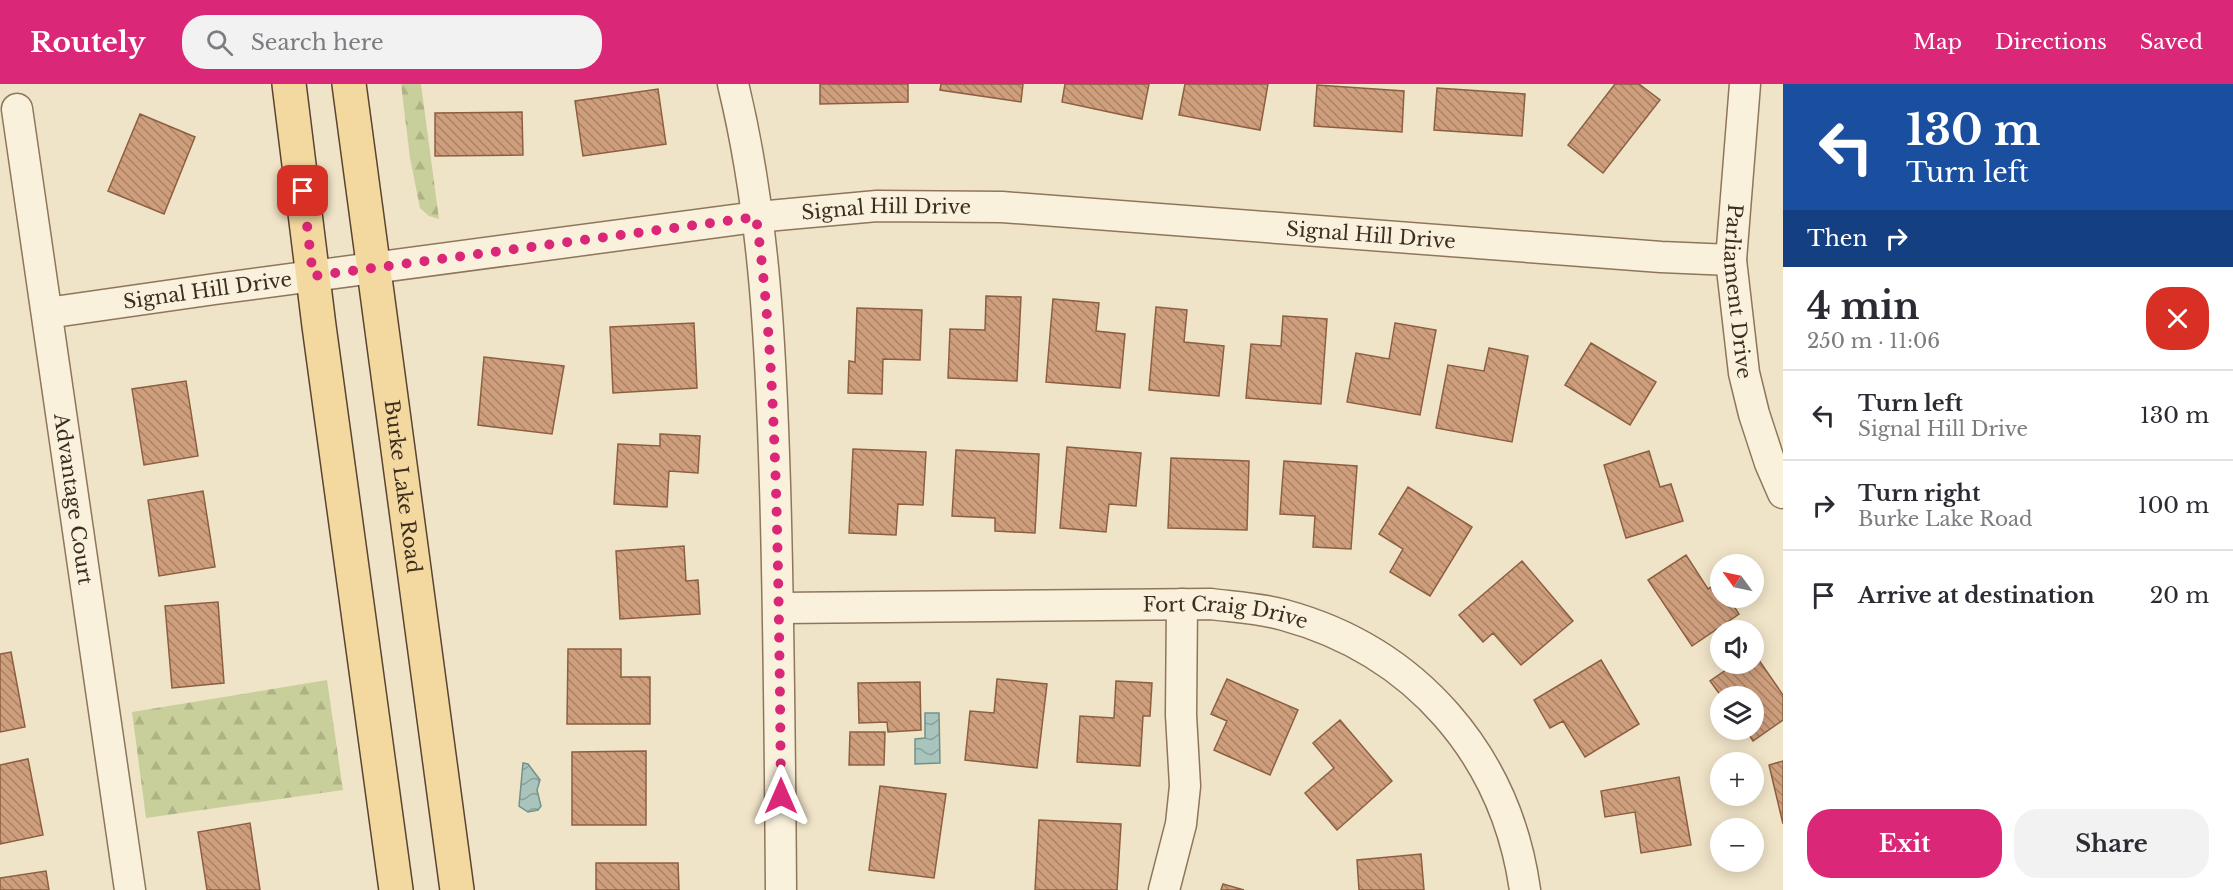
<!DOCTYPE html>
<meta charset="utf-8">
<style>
:root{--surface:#fff;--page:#f2f2f3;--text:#2b2b33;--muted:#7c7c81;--line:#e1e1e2;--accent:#db2777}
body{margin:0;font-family:"Libre Baskerville",serif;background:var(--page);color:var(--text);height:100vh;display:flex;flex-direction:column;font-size:22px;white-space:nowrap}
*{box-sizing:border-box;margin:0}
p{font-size:20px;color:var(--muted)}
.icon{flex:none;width:33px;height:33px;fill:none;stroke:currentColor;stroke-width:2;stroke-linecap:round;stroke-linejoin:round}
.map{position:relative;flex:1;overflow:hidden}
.drawer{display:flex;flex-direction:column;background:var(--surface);width:450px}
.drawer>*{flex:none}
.hud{background:#1a4fa0;color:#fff;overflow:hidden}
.needle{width:39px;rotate:303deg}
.controls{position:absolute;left:1710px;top:470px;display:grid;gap:12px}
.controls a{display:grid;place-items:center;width:54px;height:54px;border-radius:50%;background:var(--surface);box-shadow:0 3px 15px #0003;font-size:30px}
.pin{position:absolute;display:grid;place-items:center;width:51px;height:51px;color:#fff;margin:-26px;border-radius:12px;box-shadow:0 3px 9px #0006}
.me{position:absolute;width:66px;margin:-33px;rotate:0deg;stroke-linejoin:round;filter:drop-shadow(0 0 4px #0008)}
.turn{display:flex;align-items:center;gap:21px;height:126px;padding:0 24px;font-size:27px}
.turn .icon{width:78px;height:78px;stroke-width:2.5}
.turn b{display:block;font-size:42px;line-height:51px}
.then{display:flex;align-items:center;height:57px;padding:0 24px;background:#0003;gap:12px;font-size:22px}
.round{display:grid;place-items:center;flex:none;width:63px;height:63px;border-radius:24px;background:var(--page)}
.overview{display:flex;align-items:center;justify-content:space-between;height:102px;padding:0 24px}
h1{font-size:36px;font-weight:700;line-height:45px}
.action{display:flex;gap:12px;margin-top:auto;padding:12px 24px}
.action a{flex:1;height:69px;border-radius:24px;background:var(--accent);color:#fff;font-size:24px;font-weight:700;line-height:69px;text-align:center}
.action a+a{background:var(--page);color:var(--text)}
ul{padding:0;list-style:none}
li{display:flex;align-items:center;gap:18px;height:90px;padding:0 24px;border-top:2px solid var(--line)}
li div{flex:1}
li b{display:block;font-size:22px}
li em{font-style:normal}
header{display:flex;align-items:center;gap:36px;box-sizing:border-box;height:84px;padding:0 30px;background:var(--accent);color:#fff}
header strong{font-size:28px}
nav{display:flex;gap:33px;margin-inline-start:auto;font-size:21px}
.search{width:420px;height:54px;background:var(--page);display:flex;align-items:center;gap:15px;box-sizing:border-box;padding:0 21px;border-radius:24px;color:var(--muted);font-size:22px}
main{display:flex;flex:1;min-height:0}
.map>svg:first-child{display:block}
.forest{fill:url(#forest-firs)}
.water{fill:url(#water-waves);stroke:#6f938a;stroke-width:1.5}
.building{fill:url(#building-back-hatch);stroke:#8d5f41;stroke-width:1.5}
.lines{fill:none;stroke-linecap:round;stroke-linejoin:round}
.street-casing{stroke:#8d765c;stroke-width:33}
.primary-casing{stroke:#5b4430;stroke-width:36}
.street{stroke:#faf1dc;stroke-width:30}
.primary{stroke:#f3d9a0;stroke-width:33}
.route{stroke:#db2777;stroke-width:10;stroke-dasharray:0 18}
.labels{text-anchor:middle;stroke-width:5;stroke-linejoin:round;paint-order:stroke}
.street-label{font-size:20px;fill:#3d2e20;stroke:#f7eed8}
</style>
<header>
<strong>Routely</strong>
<div class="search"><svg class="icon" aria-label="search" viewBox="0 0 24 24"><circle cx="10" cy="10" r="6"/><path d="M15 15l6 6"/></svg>Search here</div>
<nav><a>Map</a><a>Directions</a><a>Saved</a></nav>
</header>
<main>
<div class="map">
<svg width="1783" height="806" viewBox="0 0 1783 806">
<defs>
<pattern id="forest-firs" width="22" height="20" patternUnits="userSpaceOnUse" patternTransform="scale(1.5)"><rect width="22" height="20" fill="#c9cf9b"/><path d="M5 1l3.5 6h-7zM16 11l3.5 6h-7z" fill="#aeb285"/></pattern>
<pattern id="water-waves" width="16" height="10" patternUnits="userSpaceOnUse" patternTransform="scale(1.5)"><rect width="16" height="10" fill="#a9c4bc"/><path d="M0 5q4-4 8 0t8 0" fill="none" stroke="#8ba098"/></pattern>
<pattern id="building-back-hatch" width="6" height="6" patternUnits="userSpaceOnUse" patternTransform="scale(1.5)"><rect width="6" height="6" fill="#cf9f7d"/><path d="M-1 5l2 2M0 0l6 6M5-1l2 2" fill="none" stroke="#a98266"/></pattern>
</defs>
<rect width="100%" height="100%" fill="#f0e4c8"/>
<!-- forest -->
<path class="forest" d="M 401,0 L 421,0 L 439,135 L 429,132 L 420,124 L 410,74 Z
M 327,596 L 343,706 L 146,734 L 132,628 Z"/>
<!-- water -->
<path class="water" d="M 925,629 L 939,629 L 940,679 L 915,680 L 915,655 L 925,654 Z
M 523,679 L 528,680 L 540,696 L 537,706 L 541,722 L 538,726 L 528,728 L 519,722 Z"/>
<!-- building -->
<path class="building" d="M 820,0 L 908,0 L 908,18 L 820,20 Z
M 941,0 L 1023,0 L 1021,18 L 940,6 Z
M 1065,0 L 1149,0 L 1142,35 L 1062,18 Z
M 1185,0 L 1268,0 L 1260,46 L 1179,31 Z
M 1615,0 L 1639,0 L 1660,16 L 1603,89 L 1568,61 Z
M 1317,1 L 1404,7 L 1402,48 L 1314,42 Z
M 1437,4 L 1525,10 L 1522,52 L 1434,46 Z
M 658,5 L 666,60 L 583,72 L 575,17 Z
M 522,28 L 523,71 L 435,72 L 435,29 Z
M 140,30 L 195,53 L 164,130 L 108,107 Z
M 986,212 L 1021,213 L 1017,297 L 948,294 L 950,245 L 985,246 Z
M 1053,215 L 1099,219 L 1096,247 L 1125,250 L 1120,304 L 1046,298 Z
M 1156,223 L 1187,226 L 1184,258 L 1224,262 L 1219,312 L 1149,306 Z
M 857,224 L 922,226 L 920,276 L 883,275 L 882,310 L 848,309 L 849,277 L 855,278 Z
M 1283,232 L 1327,235 L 1321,320 L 1246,314 L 1251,260 L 1281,262 Z
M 694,239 L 697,304 L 613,309 L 610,243 Z
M 1395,239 L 1436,246 L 1420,331 L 1347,318 L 1356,269 L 1389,275 Z
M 1591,259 L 1656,298 L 1630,341 L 1565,301 Z
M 1489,264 L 1528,272 L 1512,358 L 1436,344 L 1448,281 L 1484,287 Z
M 484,273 L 564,282 L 552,350 L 478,341 Z
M 186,297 L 198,372 L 144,381 L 132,305 Z
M 660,350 L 700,352 L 698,389 L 669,387 L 667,423 L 614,420 L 618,360 L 660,362 Z
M 1067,363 L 1141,369 L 1136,422 L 1109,420 L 1106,448 L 1060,444 Z
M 853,365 L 926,368 L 923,421 L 898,420 L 896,451 L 849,449 Z
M 956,366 L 1039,370 L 1035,449 L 995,447 L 995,434 L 952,432 Z
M 1649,367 L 1660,403 L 1671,400 L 1683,437 L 1626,454 L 1604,381 Z
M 1171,374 L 1249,377 L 1247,446 L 1168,444 Z
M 1284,377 L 1357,382 L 1351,465 L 1313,463 L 1315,432 L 1280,430 Z
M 1408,403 L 1472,443 L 1430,512 L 1390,488 L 1403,465 L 1379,450 Z
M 203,407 L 215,483 L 159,492 L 148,416 Z
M 684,462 L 686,497 L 698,496 L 700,530 L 620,535 L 616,467 Z
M 1686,471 L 1708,505 L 1719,498 L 1720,513 L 1728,513 L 1739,530 L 1692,562 L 1648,496 Z
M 1522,477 L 1573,537 L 1521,581 L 1493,549 L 1483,558 L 1459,531 Z
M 218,518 L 224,599 L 172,604 L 165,522 Z
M 568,565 L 621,565 L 621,593 L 650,593 L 650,640 L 567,640 Z
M 11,568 L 25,643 L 0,648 L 0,570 Z
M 1754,569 L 1783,611 L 1783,636 L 1753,657 L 1745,645 L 1754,645 L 1754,612 L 1721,612 L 1710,597 L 1736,579 L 1754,579 Z
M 1601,576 L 1639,640 L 1585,673 L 1563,637 L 1550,644 L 1534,616 Z
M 997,595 L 1047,600 L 1037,684 L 965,676 L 970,627 L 994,629 Z
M 1227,595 L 1298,626 L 1270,691 L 1214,666 L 1227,637 L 1211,630 Z
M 1116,597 L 1152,599 L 1150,632 L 1143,632 L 1140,682 L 1077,678 L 1080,632 L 1114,634 Z
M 920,598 L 921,646 L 888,648 L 887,638 L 859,639 L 858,599 Z
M 1340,636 L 1392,697 L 1337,746 L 1305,709 L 1334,684 L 1313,659 Z
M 850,648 L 885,648 L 884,681 L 849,681 Z
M 646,667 L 646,741 L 572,741 L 572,668 Z
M 28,675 L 43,751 L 0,760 L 0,681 Z
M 1783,677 L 1783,740 L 1769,681 Z
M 1679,693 L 1691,761 L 1641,769 L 1635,728 L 1605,733 L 1601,707 Z
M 880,702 L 946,710 L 934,794 L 869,786 Z
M 1039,736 L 1121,740 L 1117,806 L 1035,806 Z
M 250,739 L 260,806 L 207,806 L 198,748 Z
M 1421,770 L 1424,806 L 1359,806 L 1357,776 Z
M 596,779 L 678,779 L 679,806 L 596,806 Z
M 46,787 L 49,806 L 0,806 L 0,794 Z
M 1223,800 L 1244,806 L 1221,806 Z"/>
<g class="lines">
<!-- street casing -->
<g class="street-casing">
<g id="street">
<path d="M 733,0 C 765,131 771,267 775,401 C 779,536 780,671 781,806"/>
<path id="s1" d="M 1745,0 L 1731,176 L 1744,289 L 1754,330 L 1770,379 L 1783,409"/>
<path id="s2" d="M 17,25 L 130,806"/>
<path id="s3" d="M 47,229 L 215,205 L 756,133 L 877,122 L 1002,123 L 1661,173 L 1731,176"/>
<path id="s4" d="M 779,524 L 1211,520 C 1235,523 1260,524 1284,531 C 1416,567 1506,671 1525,806"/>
<path d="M 1164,806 L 1181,740 L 1185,702 L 1181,631 L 1182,520"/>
</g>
</g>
<!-- primary casing -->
<g class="primary-casing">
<g id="primary">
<path d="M 289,0 L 319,242 L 396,806"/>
<path id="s5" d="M 349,0 L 457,806"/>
</g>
</g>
<!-- street -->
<use href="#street" class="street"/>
<!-- primary -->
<use href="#primary" class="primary"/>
</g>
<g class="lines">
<!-- route -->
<path class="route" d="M 303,107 L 313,192 L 756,133 C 769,225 773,314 776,406 C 779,508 780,610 781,712"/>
</g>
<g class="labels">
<!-- street labels -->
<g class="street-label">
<text dy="7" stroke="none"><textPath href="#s3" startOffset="846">Signal Hill Drive</textPath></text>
<text dy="7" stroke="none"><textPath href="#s3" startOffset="1332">Signal Hill Drive</textPath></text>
<text dy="7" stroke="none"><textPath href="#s3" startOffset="162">Signal Hill Drive</textPath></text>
<text dy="7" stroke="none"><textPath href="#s1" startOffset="208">Parliament Drive</textPath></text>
<text dy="7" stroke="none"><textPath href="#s5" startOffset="406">Burke Lake Road</textPath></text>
<text dy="7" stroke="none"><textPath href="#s2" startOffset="394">Advantage Court</textPath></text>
<text dy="7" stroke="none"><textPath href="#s4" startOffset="447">Fort Craig Drive</textPath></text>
</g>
</g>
</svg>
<div class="controls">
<a><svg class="needle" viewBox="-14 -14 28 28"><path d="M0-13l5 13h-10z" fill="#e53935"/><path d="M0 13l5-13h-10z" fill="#7c7c81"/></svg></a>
<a><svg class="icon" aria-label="sound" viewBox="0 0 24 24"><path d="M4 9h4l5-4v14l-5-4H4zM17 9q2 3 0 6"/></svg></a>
<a><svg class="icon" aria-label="layers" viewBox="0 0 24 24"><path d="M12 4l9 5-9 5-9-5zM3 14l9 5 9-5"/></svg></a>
<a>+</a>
<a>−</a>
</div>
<div class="pin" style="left:303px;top:107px;background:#d93025"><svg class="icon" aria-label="arrive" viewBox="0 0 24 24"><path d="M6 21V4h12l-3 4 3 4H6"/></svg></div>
<svg class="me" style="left:781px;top:712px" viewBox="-20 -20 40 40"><path d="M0-17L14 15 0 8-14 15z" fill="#db2777" stroke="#fff" stroke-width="4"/></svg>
</div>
<section class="drawer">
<div class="hud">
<div class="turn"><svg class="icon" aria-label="left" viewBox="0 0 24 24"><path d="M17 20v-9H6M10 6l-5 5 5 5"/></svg><div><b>130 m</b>Turn left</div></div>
<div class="then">Then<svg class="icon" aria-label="right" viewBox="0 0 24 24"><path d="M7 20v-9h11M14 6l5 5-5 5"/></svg></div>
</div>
<div class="overview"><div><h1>4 min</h1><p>250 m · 11:06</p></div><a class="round" style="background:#d93025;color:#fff"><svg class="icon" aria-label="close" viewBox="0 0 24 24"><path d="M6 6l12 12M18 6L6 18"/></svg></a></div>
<ul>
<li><svg class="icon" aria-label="left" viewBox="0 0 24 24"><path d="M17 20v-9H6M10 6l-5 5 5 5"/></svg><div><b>Turn left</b><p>Signal Hill Drive</p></div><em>130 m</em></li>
<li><svg class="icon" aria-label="right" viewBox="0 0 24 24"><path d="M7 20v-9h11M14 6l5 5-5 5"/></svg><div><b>Turn right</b><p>Burke Lake Road</p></div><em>100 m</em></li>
<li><svg class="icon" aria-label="arrive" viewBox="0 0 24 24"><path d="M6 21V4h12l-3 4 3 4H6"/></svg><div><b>Arrive at destination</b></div><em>20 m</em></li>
</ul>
<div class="action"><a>Exit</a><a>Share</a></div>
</section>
</main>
